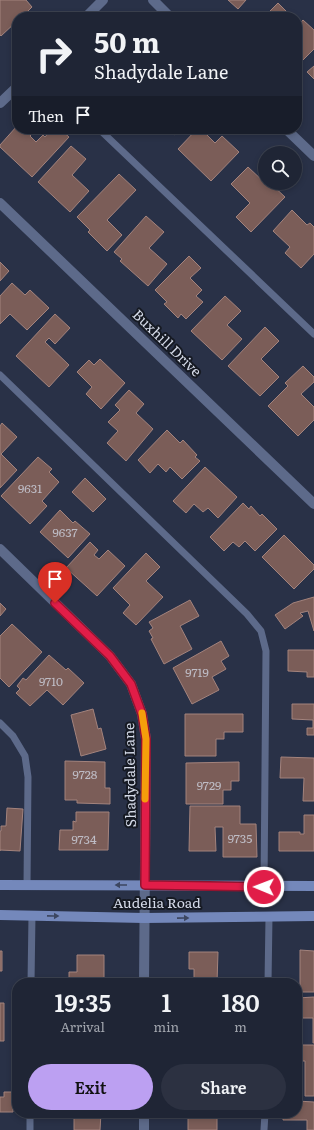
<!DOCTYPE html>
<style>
:root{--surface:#1f2535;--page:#2c3141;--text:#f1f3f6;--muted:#a1a5ad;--line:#3c4250;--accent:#bca0f2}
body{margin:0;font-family:Literata,serif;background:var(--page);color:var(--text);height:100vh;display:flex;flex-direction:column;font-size:15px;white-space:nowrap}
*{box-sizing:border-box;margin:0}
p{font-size:13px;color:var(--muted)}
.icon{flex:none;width:22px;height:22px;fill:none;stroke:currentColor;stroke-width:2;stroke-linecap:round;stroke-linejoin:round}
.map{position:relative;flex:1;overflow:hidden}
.panel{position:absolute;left:12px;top:978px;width:290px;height:140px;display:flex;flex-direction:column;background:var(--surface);border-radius:16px;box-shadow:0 2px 6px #0003,0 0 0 1px var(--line)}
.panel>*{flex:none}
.top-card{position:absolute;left:12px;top:12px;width:290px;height:122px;border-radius:16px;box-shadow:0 2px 6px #0003,0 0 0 1px var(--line);background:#1f2535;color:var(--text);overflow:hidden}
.buttons{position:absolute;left:258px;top:146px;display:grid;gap:8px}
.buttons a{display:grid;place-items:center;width:44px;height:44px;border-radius:50%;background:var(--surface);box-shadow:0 2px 6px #0003,0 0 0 1px var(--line);font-size:20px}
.pin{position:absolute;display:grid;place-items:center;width:34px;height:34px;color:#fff;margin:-41px -17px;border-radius:50% 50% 50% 0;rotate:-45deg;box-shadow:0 0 4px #0007}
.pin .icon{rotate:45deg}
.me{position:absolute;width:44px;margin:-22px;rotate:271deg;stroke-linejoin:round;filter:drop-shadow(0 0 3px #0008)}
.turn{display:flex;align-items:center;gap:14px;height:84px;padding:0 16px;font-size:18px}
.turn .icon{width:52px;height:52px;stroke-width:2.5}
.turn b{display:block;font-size:28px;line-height:34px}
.then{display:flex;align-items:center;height:38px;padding:0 16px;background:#0003;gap:8px;font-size:15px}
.eta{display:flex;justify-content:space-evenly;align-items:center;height:68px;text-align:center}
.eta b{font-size:24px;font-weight:600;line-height:28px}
.primary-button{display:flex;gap:8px;margin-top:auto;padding:8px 16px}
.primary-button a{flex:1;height:46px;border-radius:24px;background:var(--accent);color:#111;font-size:16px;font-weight:600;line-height:46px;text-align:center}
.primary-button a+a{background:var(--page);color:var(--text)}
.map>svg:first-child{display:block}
.building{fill:#7b5d58;stroke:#a3837d}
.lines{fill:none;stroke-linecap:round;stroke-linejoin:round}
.service{stroke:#5d6a8a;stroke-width:7}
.minor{stroke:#5d6a8a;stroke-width:10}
.tertiary{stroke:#5d6a8a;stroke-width:10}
.secondary{stroke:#7488bb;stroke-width:10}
.oneway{fill:#3c4660}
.route-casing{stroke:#92132f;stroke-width:10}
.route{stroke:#e11d48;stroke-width:7}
.slow{stroke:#f59e0b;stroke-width:7}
.labels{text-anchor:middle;stroke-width:4;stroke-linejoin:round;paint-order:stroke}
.number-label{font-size:12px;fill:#bebcc5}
.street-label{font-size:14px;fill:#d5dbe9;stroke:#161a23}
</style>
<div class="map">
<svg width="314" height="1130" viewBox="0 0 314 1130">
<rect width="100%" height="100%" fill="#293147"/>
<!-- building -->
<path class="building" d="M 0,0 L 26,0 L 32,7 L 27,12 L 29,14 L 26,17 L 17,17 L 17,21 L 1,36 L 0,35 Z
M 228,0 L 246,0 L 238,9 Z
M 278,3 L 292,17 L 264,17 Z
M 303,20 L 314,30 L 314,49 L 300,63 L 297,60 L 297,22 L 299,24 Z
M 314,66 L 314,79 L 307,72 Z
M 17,126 L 17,129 L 29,129 L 33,133 L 30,136 L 36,142 L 43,135 L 45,137 L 52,129 L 60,129 L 69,137 L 32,177 L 0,147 L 0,145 Z
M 133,129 L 144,129 L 139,134 Z
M 168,129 L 181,129 L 175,135 Z
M 197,129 L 201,129 L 215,143 L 222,136 L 239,152 L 211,181 L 178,149 Z
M 71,146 L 86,159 L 72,175 L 89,191 L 70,212 L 38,182 Z
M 248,167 L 264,182 L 265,181 L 265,183 L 270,183 L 285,197 L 251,232 L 236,217 L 250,203 L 231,184 Z
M 119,174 L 136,190 L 107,220 L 122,235 L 107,251 L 88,232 L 90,230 L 77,217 Z
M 292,210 L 307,225 L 310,223 L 314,227 L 314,254 L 301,268 L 285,253 L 290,247 L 273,231 Z
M 146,216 L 164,232 L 149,248 L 167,264 L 148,286 L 120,261 L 122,259 L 114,252 Z
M 189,256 L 201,268 L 190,278 L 202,290 L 196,296 L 203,302 L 186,319 L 181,314 L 178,318 L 164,304 L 167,302 L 155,290 Z
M 0,262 L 9,271 L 0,281 Z
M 12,283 L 25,295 L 30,290 L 49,308 L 27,330 L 10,314 L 0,324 L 0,296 Z
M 225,296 L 241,311 L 227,325 L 242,339 L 222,360 L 191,331 Z
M 55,314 L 70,328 L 55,344 L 49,338 L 45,342 L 69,365 L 49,387 L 16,356 Z
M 265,327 L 279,341 L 261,359 L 279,377 L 260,396 L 228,366 Z
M 100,359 L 125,383 L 101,409 L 86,394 L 92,387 L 77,372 L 89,360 L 94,365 Z
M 303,366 L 314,377 L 314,382 L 301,394 L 314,407 L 314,420 L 298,436 L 268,406 L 288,386 L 285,383 Z
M 129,390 L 144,404 L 136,413 L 153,429 L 126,461 L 107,443 L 118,431 L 108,422 L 120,410 L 115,405 Z
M 2,423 L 17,437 L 1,454 L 17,470 L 0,488 L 0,426 Z
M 167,430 L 180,443 L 183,440 L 197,455 L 195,457 L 200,461 L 182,479 L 170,467 L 166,472 L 158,464 L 150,473 L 138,460 Z
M 38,457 L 52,469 L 49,472 L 59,482 L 42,501 L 47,506 L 30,524 L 1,496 Z
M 205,467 L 237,497 L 218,518 L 208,508 L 203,512 L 194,504 L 186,513 L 173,501 Z
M 85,478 L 106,499 L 93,512 L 72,492 Z
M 243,503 L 249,509 L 251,506 L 260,516 L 262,514 L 277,529 L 255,551 L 245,541 L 239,547 L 233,542 L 224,551 L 210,537 Z
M 60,510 L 73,523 L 75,521 L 90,534 L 68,558 L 40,532 Z
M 284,535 L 314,565 L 314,569 L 294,589 L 262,557 Z
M 90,542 L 98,550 L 94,555 L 99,559 L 108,550 L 125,566 L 97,596 L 66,568 Z
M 146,553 L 160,567 L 146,581 L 163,597 L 136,625 L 123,613 L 130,605 L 113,588 Z
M 314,597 L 314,631 L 308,611 L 300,613 L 303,616 L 285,629 L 275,615 L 293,603 Z
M 190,600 L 199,616 L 180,626 L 192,649 L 164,664 L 151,639 L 153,638 L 149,631 L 153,628 L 149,622 Z
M 0,603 L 6,609 L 0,616 Z
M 12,624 L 42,652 L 9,687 L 0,678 L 0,636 Z
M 221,641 L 229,656 L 221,661 L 226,669 L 212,677 L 219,690 L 192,704 L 173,668 Z
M 288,650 L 314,650 L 314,677 L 307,677 L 307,672 L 288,671 Z
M 49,655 L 66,670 L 68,668 L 84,683 L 63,705 L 47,690 L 30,706 L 16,693 L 20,689 L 17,686 L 23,678 L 26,680 Z
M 292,704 L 314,704 L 314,735 L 307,735 L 307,728 L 313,728 L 313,720 L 292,719 Z
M 93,709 L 98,729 L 101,728 L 106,749 L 81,756 L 71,715 Z
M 185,714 L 243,714 L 243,732 L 224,732 L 224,739 L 216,739 L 216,756 L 185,756 Z
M 281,757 L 314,758 L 314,801 L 303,801 L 304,778 L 280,778 Z
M 65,761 L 105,762 L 105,788 L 110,788 L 110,804 L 77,803 L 77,800 L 65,800 Z
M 239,762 L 239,781 L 231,781 L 231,790 L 223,790 L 223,804 L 186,804 L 186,763 Z
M 190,806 L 240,806 L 240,824 L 256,824 L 257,857 L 223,857 L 223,827 L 215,827 L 216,851 L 189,851 Z
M 7,808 L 23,809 L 20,851 L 0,850 L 0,851 L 0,831 L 1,831 L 1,826 L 6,826 Z
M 76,812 L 109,812 L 108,850 L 59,850 L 60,830 L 73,830 L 73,821 L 76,822 Z
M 304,815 L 314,815 L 314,851 L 279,851 L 279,832 L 300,832 L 300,834 L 304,834 Z
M 300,950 L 314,951 L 314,992 L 300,992 Z
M 0,951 L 2,951 L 2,971 L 0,971 Z
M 189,952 L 218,952 L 217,983 L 194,983 L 194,969 L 189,969 Z
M 77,955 L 104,955 L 104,983 L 69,983 L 69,972 L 77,972 Z
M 314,997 L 314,1043 L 313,1043 L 313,1018 L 297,1018 L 297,998 Z
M 0,1003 L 4,1003 L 4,1041 L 0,1041 Z
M 297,1045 L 314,1045 L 314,1096 L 305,1096 L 305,1061 L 297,1061 Z
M 4,1092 L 14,1092 L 14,1099 L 13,1099 L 13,1112 L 0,1112 L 0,1097 L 4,1097 Z
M 297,1101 L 314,1102 L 314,1130 L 307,1130 L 307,1120 L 283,1120 L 283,1113 L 297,1113 Z
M 74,1113 L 101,1113 L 100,1130 L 74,1130 Z
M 188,1113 L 217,1113 L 217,1130 L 188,1130 Z"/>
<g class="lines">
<!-- service -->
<path class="service" d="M 99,129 L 314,334
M 0,375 L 247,614 L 261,631 L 266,651 L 264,887
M 0,723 L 13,736 L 25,756 L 28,777 L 27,885
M 31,983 L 32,915
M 268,983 L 269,917
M 30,1130 L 30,1113
M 264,1130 L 265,1113"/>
<!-- minor -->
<path class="minor" d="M 86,17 L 103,0
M 0,103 L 17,87
M 0,203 L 314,504
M 0,549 L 110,656 L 131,684 L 142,714 L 146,739 L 144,983
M 144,1130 L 144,1113"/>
<!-- tertiary -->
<path class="tertiary" d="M 153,0 L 170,17
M 286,129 L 314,156"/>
<!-- secondary -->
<path class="secondary" d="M 0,885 L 314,886
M 0,915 L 144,918 L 314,916"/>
</g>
<!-- one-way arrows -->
<defs><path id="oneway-solid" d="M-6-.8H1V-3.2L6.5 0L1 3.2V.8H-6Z"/></defs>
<g class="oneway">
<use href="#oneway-solid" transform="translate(121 885) rotate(180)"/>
<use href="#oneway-solid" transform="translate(53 916) rotate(1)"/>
<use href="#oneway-solid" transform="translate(183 918) rotate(-1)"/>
</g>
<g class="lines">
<!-- route casing -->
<g class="route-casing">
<path id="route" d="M 55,603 L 110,656 L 131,684 L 142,714 L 146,739 L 145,885 L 264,887"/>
</g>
<!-- route -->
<use href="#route" class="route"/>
<!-- slow -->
<path class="slow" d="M 142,713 L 146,739 L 145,799"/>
</g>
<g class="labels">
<!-- number labels -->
<g class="number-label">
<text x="30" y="493">9631</text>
<text x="65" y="537">9637</text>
<text x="197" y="677">9719</text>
<text x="51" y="686">9710</text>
<text x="85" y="779">9728</text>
<text x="209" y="790">9729</text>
<text x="240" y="843">9735</text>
<text x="84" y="844">9734</text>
</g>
<!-- street labels -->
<g class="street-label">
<text transform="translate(167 343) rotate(44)" y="5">Buxhill Drive</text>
<text transform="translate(130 775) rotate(-91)" y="5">Shadydale Lane</text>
<text x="157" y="908">Audelia Road</text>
</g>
</g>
</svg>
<div class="buttons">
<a><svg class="icon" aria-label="search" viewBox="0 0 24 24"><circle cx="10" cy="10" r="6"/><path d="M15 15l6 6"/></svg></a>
</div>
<div class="pin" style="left:55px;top:603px;background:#d93025"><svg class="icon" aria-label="arrive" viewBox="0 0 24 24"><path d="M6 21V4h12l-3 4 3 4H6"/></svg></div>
<svg class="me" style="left:264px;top:887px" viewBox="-20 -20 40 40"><circle r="17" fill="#e11d48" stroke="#fff" stroke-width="3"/><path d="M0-11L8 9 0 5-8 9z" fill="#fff"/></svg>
<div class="top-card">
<div class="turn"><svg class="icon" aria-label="right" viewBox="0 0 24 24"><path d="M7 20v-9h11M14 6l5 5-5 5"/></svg><div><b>50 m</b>Shadydale Lane</div></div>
<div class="then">Then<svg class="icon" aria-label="arrive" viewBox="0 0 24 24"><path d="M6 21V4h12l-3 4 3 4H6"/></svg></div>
</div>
<section class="panel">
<div class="eta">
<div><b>19:35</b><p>Arrival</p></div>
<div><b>1</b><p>min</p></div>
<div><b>180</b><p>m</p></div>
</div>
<div class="primary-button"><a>Exit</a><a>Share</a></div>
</section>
</div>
